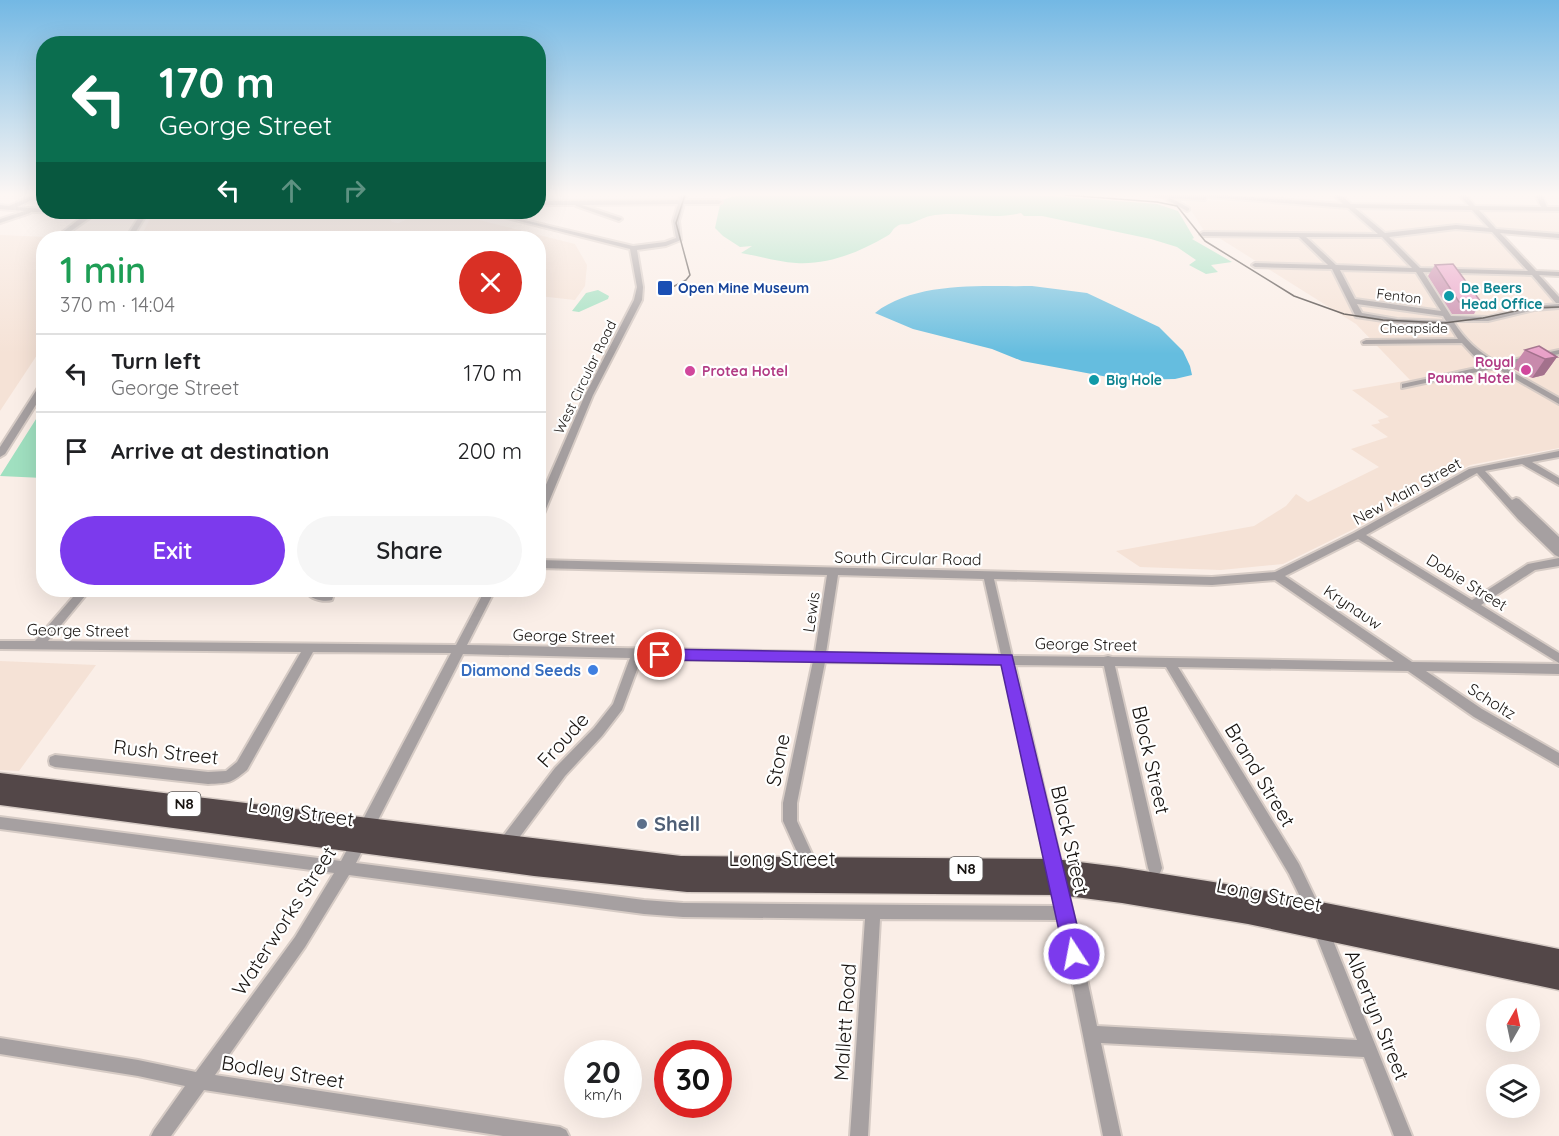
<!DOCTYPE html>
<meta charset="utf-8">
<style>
:root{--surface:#fff;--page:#f6f6f6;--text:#202124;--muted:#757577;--line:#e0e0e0;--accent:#7c3aed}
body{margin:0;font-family:Quicksand,sans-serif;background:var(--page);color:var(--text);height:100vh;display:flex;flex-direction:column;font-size:22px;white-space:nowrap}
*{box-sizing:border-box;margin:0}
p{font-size:20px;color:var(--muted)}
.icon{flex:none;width:33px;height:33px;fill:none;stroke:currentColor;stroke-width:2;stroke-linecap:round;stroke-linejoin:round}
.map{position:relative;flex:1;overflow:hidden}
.side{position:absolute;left:36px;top:231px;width:510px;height:366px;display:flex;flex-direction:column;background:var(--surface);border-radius:24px;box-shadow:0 6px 24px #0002}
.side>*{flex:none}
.guide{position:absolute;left:36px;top:36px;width:510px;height:183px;border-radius:24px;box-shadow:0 6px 24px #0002;background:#0b6e4f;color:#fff;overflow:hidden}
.needle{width:39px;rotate:9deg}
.fabs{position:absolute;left:1486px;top:998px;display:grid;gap:12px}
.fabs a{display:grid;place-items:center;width:54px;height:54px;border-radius:50%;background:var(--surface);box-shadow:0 6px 24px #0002;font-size:30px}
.speed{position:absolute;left:564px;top:1040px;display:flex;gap:12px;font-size:30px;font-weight:700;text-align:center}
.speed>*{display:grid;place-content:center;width:78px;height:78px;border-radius:50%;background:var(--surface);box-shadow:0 6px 24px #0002;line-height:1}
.speed small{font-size:15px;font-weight:400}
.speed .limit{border:9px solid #d22;background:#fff;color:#111}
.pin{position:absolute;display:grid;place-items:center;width:51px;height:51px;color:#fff;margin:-26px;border:3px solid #fff;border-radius:50%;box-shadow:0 2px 6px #0007}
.me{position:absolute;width:66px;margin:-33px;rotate:349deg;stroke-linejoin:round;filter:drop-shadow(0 0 4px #0008)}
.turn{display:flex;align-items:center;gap:21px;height:126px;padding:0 24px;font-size:27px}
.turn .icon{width:78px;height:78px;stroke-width:2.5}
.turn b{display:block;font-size:42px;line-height:51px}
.lanes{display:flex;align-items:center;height:57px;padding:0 24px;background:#0003;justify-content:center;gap:30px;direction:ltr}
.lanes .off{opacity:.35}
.round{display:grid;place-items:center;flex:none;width:63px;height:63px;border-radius:32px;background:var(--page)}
.head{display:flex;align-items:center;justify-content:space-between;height:102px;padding:0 24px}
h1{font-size:36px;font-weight:600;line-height:45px;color:#1e9e55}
.button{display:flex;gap:12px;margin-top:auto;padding:12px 24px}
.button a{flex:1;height:69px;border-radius:36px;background:var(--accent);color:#fff;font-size:24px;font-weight:600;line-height:69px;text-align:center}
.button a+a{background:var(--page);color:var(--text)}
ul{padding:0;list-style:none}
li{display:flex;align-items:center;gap:18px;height:78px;padding:0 24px;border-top:2px solid var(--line)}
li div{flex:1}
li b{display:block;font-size:22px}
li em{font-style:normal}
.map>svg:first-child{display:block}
.built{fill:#f5e2d6}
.green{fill:#a0e0c0}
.water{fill:#65bddf}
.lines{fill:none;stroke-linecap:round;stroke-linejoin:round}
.minor-casing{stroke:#d6cbc5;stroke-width:4}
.highway-casing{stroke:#d6cbc5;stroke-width:3}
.minor{fill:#a6a0a1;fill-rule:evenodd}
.highway{fill:#534748;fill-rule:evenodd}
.tram{stroke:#48423f;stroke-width:1.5}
.wall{fill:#c88aac}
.shaded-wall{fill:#a3718c}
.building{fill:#e9a1c8;stroke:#a3718c;stroke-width:1.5}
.route{fill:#7c3aed;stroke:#51269a;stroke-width:1.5}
.transit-dot{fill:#1a4fb4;stroke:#fff;stroke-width:2}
.culture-dot{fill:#0f9aa8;stroke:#fff;stroke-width:2}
.hotel-dot{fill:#d1479c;stroke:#fff;stroke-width:2}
.shop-dot{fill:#3f7fe0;stroke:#fff;stroke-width:2}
.service-dot{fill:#5c6f8a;stroke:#fff;stroke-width:2}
.labels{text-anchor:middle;stroke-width:4.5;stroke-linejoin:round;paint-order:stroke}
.far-transit-label{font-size:14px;font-weight:bold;fill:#164399;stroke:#fff;text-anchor:start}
.far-culture-label{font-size:14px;font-weight:bold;fill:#0d838f;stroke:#fff;text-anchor:start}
.far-street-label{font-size:14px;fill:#181411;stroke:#fff}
.far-hotel-label{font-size:14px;font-weight:bold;fill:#b23c85;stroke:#fff;text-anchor:end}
.shield{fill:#fff;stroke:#5d5a58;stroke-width:1.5}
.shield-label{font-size:15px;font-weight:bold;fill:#181411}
.street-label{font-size:16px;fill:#181411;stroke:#fff}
.shop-label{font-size:16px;font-weight:bold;fill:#366cbe;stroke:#fff;text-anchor:end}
.near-street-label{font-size:20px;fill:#181411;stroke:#fff}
.near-service-label{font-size:20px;font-weight:bold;fill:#4e5e75;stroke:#fff;text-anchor:start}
</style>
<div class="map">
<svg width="1559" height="1136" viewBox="0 0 1559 1136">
<rect width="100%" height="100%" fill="#faeee7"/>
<!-- built -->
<path class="built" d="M 1184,199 L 1350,208 L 1471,210 L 1559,305 L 1559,448 L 1470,465 L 1360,526 L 1283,564 L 1221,570 L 1140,567 L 1116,551 L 1254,526 L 1286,506 L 1296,494 L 1308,502 L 1379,467 L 1351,449 L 1388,437 L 1371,425 L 1380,423 L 1378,420 L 1389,417 L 1352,390 L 1410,380 L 1356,324 L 1216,236 L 1206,234 Z
M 1474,209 L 1559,210 L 1559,235 L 1494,230 Z
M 256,212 L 386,212 L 392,222 L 398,223 L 427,212 L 447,212 L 575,244 L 587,265 L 585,286 L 575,300 L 539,296 L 538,238 L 140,238 L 150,219 L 205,213 L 206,219 Z
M 0,235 L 71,238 L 44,238 L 43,346 L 0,411 Z
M 0,661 L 96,665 L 19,771 L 0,770 Z"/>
<!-- green -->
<path class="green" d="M 739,195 L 1039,195 L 1157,204 L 1178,211 L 1194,238 L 1192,239 L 1232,262 L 1211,265 L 1218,272 L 1206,274 L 1189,265 L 1196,260 L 1177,247 L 1151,239 L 1042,216 L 1024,216 L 1021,213 C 990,221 960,210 930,216 C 924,217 916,222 909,224 C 904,225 900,223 896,227 C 892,229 892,234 887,236 C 860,252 828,265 796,263 C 778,262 759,256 741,253 L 752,246 L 740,247 L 723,236 L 715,228 L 721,200 Z
M 598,290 L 609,296 L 608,299 L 579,312 L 572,311 L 586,293 Z
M 43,408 L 43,478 L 0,476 Z"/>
<!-- water -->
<path class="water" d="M 1032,286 L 1087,293 L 1159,327 L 1183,351 L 1190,366 L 1192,375 L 1175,379 L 1124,380 L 1022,361 L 992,349 L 913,329 L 875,313 C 916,281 981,287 1032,286 Z"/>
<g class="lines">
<!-- minor casing -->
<g class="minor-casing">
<path id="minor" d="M 33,195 L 42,195 L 17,207 L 44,209 L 44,212 L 46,212 L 31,212 L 30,213 L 0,223 L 0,219 L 25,211 L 0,209 L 0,205 L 9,206 Z
M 681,195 L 687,195 L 685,200 L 719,200 L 722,202 L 719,204 L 684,204 L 679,221 L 681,240 L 666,246 L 637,250 L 643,287 L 642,300 L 593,395 L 543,516 L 538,519 L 538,503 L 585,395 L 634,300 L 637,287 L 630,249 L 483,212 L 491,212 L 633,246 L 665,242 L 676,238 L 673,221 L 678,204 L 582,205 L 621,218 L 622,219 L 619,221 L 576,206 L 575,205 L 538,205 L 538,201 L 679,200 Z
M 1151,195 L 1228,195 L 1343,204 L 1334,195 L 1341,195 L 1351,204 L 1469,206 L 1459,195 L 1466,195 L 1475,206 L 1541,207 L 1536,195 L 1542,195 L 1547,207 L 1559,207 L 1559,211 L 1479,210 L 1496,229 L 1559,234 L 1559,238 L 1500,233 L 1536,271 L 1559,272 L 1559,276 L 1539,275 L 1559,297 L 1559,303 L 1556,303 L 1532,275 L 1423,272 L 1451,316 L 1488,317 L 1534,306 L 1559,304 L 1559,308 L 1534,310 L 1488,321 L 1453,321 C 1465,340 1477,351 1498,363 L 1559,350 L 1559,354 L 1504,367 L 1559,398 L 1559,404 L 1496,368 L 1402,388 L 1402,384 L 1490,365 L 1475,357 L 1462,343 L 1363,344 L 1362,342 L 1366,340 L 1458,339 L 1449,325 L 1397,323 L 1356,317 L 1332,269 L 1255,267 L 1252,265 L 1255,263 L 1328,265 L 1299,237 L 1203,236 L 1200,234 L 1203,232 L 1378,234 L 1348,208 L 1207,197 L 1205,200 L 1171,198 L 1189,208 L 1189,210 L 1187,211 L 1167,200 L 1168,198 ZM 1355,208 L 1472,210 L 1489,228 L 1456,225 L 1385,233 ZM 1456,229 L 1492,232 L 1528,271 L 1420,268 L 1389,237 ZM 1306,237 L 1382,237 L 1412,268 L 1336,265 ZM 1340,270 L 1416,272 L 1441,311 L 1355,299 ZM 1357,304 L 1443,316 L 1446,321 L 1397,319 L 1362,313 Z
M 47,212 L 122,212 L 119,214 L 91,217 L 61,238 L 55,238 L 83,216 L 50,214 Z
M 142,212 L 148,212 L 132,238 L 126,238 Z
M 41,383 L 44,383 L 44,392 L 5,454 L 0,457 L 0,447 Z
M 1559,451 L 1559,457 L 1532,462 L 1559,478 L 1559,485 L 1522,464 L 1485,471 L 1512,500 L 1516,498 L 1519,499 L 1559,537 L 1559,557 L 1555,555 L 1518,519 L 1477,473 L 1366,535 L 1472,600 L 1528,564 L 1559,558 L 1559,566 L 1535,570 L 1481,605 L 1559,653 L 1559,663 L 1358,539 L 1285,576 L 1412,662 L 1559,664 L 1559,674 L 1426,671 L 1482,709 L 1559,753 L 1559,766 L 1474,717 L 1408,671 L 1178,667 L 1299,864 L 1321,910 L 1319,915 L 1314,917 L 1309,915 L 1289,874 L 1166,667 L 1115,666 L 1162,868 L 1160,873 L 1155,875 L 1150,873 L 1148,868 L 1104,666 L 1015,665 L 1073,913 L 1097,1026 L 1357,1040 L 1313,928 L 1316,923 L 1321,921 L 1326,923 L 1412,1136 L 1394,1136 L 1364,1057 L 1101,1043 L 1121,1136 L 1103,1136 L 1060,920 L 880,919 L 868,1136 L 850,1136 L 865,919 L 683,917 L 644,914 L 349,875 L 305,947 L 215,1075 L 560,1127 L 566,1130 L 569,1136 L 503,1136 L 204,1090 L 171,1136 L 151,1136 L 154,1130 L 185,1086 L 138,1076 L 0,1054 L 0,1038 L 138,1060 L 196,1072 L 295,937 L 334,873 L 0,829 L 0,817 L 341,861 L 451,653 L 313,652 L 247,770 C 230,784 229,783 208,784 L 55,767 L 50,765 L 49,761 L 50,757 L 55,755 L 208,772 L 226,771 L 237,762 L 301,652 L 0,649 L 0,641 L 35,641 L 79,590 L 90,590 L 48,641 L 456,645 L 485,590 L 495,590 L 467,645 L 815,652 L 827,575 L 538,568 L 538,560 L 1212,577 L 1275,572 L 1354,533 L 1469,469 ZM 838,575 L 984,579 L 1001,655 L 826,653 ZM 994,579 L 1212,585 L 1275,580 L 1394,662 L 1112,657 L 1108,656 L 1104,657 L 1012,656 ZM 463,654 L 630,658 L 613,704 L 594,728 L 555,768 L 500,840 L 498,845 L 500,850 L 505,851 L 510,850 L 565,776 L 602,736 L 622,710 L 641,659 L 813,661 L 783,803 L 783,821 L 806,872 L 811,874 L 816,872 L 818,867 L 797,821 L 797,803 L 825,662 L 1003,664 L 1057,906 L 683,903 L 644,900 L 356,863 Z
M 309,590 L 319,590 L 319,591 L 332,594 L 333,597 L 332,600 C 325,602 312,600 308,594 Z"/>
</g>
<!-- highway casing -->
<g class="highway-casing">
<path id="highway" d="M 0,773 L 681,856 L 1055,859 L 1119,867 L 1245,887 L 1559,949 L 1559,990 L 1248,924 L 1122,903 L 1059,895 L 687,892 L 534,876 L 0,805 Z"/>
</g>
<!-- minor -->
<use href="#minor" class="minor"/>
<!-- highway -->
<use href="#highway" class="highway"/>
<!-- tram -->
<path class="tram" d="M 1065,195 L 1157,202 L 1177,206 L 1205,241 L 1294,296 L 1344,314 L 1383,320 L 1444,323 L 1483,318 L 1529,308 L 1559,307
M 663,292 L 686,280 L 690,275 L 676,223 L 685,195"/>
</g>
<!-- wall -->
<path class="wall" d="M 1435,265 L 1481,302 L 1474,314 L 1452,314 L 1428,276 Z
M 1525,350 L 1557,357 L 1544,375 L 1532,378 L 1512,368 Z"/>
<!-- shaded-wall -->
<path class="shaded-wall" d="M 1557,357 L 1544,375 L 1532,378 L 1545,359 Z"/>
<!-- building -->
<path class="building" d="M 1453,264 L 1481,302 L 1459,302 L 1435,265 Z
M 1539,346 L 1557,357 L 1545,359 L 1525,350 Z"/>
<!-- sky -->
<linearGradient id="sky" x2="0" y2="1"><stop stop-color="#73b8e4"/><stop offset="0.55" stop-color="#fdf7f4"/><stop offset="1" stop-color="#fdf7f4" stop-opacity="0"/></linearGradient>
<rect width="1559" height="354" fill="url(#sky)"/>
<!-- route -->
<path class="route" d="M 660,649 L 1012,655 L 1084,954 L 1081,961 L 1074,964 L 1067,961 L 1064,954 L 1001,665 L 660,660 L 655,659 L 652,655 L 655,651 Z"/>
<!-- markers -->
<rect class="transit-dot" x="657" y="280" width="16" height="16" rx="3"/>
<g class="culture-dot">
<circle cx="1449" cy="296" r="6"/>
<circle cx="1094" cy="380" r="6"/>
</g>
<g class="hotel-dot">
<circle cx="1526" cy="370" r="6"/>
<circle cx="690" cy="371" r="6"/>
</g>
<circle class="shop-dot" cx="593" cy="670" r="6"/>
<circle class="service-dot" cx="642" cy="824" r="6"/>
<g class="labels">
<!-- far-transit labels -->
<g class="far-transit-label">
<text x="678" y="293">Open Mine Museum</text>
</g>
<!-- far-culture labels -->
<g class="far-culture-label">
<text x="1461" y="293">De Beers<tspan x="1461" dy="16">Head Office</tspan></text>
<text x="1106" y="385">Big Hole</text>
</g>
<!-- far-street labels -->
<g class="far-street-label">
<text transform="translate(1399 296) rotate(7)" y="5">Fenton</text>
<text x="1414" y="333">Cheapside</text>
<text transform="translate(585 377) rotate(-64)" y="5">West Circular Road</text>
</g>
<!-- far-hotel labels -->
<g class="far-hotel-label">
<text x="1514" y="367">Royal<tspan x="1514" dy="16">Paume Hotel</tspan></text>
<text x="702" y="376" text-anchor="start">Protea Hotel</text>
</g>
<!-- shield labels -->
<g class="shield">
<rect x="167.5" y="792" width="33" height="24" rx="4.5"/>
<rect x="949.5" y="857" width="33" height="24" rx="4.5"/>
</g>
<g class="shield-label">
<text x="184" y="809">N8</text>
<text x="966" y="874">N8</text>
</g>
<!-- street labels -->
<g class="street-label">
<text transform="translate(1407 491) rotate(-29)" y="6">New Main Street</text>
<text transform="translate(908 558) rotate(1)" y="6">South Circular Road</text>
<text transform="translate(1467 582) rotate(32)" y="6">Dobie Street</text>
<text transform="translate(1353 607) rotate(34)" y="6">Krynauw</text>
<text transform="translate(811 612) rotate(-82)" y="6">Lewis</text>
<text transform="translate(78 630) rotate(1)" y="6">George Street</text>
<text transform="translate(564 636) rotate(2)" y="6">George Street</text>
<text transform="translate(1086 644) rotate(1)" y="6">George Street</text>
<text transform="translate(1492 701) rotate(32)" y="6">Scholtz</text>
</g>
<!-- shop labels -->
<g class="shop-label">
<text x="581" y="676">Diamond Seeds</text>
</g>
<!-- near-street labels -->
<g class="near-street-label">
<text transform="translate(563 740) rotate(-48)" y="7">Froude</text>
<text transform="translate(166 752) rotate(6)" y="7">Rush Street</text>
<text transform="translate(778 760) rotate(-79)" y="7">Stone</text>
<text transform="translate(1151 760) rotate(77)" y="7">Block Street</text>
<text transform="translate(1260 775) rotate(59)" y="7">Brand Street</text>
<text transform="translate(301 812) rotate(8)" y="7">Long Street</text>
<text transform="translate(1070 840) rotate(77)" y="7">Black Street</text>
<text x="782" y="866">Long Street</text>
<text transform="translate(1269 895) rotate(11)" y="7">Long Street</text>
<text transform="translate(284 921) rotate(-57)" y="7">Waterworks Street</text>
<text transform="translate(1377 1015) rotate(68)" y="7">Albertyn Street</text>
<text transform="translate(845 1022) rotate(-86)" y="7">Mallett Road</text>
<text transform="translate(283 1072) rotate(9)" y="7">Bodley Street</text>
</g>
<!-- near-service labels -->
<g class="near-service-label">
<text x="654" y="831">Shell</text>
</g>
</g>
</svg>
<div class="fabs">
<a><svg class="needle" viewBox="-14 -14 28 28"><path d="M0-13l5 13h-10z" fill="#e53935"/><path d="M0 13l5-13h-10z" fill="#757577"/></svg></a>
<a><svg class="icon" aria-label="layers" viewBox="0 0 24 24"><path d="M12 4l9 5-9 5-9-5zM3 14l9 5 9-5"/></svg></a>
</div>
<div class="speed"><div>20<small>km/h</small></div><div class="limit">30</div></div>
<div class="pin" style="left:660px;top:655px;background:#d93025"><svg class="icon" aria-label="arrive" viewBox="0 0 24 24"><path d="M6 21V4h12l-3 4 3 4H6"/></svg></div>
<svg class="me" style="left:1074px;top:954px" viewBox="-20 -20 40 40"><circle r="17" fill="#7c3aed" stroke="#fff" stroke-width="3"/><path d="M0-11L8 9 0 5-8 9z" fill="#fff"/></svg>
<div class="guide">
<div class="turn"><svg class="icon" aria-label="left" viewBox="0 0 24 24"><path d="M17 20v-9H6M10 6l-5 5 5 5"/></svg><div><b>170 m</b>George Street</div></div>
<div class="lanes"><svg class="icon" aria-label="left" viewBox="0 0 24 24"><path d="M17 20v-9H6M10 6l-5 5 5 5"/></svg><svg class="icon off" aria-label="ahead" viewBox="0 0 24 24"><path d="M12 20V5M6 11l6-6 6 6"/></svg><svg class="icon off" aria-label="right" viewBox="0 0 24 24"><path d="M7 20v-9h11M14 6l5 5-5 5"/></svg></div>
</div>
<section class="side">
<div class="head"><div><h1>1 min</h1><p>370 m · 14:04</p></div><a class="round" style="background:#d93025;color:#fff"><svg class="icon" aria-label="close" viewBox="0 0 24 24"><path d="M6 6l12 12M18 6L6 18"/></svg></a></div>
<ul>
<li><svg class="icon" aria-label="left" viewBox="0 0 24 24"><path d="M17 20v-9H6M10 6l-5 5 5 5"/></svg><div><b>Turn left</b><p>George Street</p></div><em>170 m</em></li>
<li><svg class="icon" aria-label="arrive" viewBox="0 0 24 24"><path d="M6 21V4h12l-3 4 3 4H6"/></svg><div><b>Arrive at destination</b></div><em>200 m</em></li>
</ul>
<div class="button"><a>Exit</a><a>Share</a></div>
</section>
</div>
